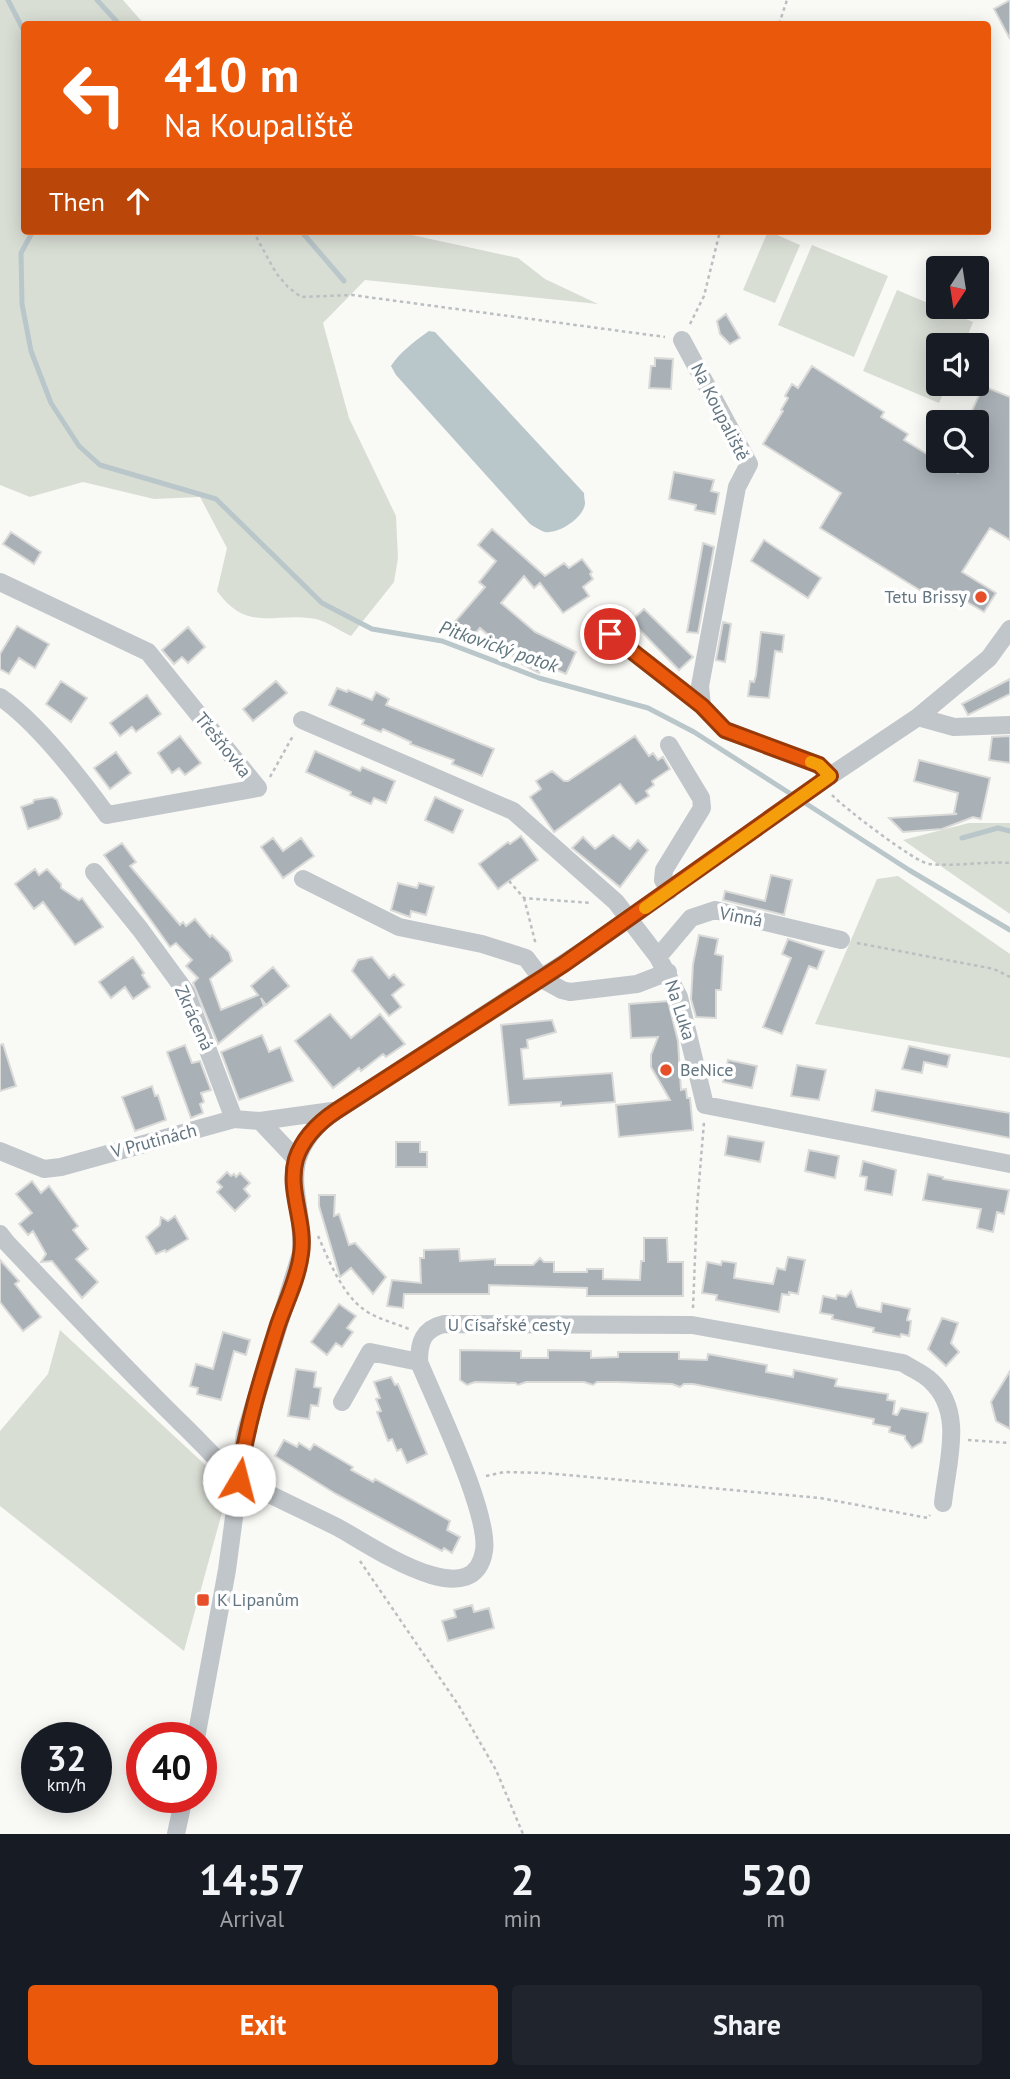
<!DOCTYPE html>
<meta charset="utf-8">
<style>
:root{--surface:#171b24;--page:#20242c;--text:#f1f3f6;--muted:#9ea1a6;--accent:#ea580c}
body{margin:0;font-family:"PT Sans",sans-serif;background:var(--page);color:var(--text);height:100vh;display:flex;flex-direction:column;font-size:26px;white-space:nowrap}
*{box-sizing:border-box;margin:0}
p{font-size:23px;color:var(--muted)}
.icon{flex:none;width:38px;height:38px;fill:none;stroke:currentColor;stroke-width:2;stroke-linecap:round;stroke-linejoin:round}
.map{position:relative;height:1834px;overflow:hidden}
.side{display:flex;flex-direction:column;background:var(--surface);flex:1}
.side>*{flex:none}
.guide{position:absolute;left:21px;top:21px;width:970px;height:214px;border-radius:7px;box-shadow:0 4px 18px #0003;background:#ea580c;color:#fff;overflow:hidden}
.needle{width:46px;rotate:192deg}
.fabs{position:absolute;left:926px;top:256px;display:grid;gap:14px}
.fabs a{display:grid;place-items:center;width:63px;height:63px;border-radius:7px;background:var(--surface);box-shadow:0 4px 18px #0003;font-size:35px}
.speed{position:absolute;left:21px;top:1722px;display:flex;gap:14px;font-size:35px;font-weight:700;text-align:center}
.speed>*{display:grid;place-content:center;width:91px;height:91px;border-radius:50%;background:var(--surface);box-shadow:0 4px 18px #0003;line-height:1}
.speed small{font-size:18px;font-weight:400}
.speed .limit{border:10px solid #d22;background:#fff;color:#111}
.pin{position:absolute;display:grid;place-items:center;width:60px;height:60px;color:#fff;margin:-30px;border:4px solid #fff;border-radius:50%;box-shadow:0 2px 7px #0007}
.me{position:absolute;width:77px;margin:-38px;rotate:8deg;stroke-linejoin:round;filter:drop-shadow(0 0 5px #0008)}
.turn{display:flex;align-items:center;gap:24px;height:147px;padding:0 28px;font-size:32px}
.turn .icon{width:91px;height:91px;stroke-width:2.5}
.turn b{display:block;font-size:49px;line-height:60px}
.then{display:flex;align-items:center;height:66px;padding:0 28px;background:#0003;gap:14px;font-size:26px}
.eta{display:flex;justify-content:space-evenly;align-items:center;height:119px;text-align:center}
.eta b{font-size:42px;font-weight:600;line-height:49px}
.action{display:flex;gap:14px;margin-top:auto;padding:14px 28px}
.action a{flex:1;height:80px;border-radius:7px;background:var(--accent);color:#fff;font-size:28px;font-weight:600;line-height:80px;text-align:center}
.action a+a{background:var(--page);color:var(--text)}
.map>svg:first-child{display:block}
.green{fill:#d9ded5}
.water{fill:#b9c6ca}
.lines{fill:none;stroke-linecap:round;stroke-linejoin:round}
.stream{stroke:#b9c6ca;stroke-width:5}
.building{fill:#a9b1b7;stroke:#dadad8;stroke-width:2}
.path{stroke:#bbbfc1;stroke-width:2.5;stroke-dasharray:3.5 3.5;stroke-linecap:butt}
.minor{stroke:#c1c6ca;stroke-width:18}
.route-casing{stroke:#983908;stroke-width:18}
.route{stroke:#ea580c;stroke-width:12}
.slow{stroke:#f59e0b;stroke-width:12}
.poi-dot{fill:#e54f2a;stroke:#fff;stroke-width:2.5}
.labels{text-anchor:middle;stroke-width:7;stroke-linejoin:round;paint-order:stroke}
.street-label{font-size:18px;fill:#637581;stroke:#fff}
.poi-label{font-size:18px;fill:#637581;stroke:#fff;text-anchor:start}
.water-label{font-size:19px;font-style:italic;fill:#5e757c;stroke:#fff}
</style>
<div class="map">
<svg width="1010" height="1834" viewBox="0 0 1010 1834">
<rect width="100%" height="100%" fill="#f9f9f6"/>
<!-- green -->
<path class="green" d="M 0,0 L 123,0 L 144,24 L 24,24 L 24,231 L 403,231 L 412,235 L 518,258 L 545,279 L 598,304 L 365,280 L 323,323 L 349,418 L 396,516 L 398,558 L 394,582 L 351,636 C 340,631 328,622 316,619 C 275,611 248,634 217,591 L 227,548 L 200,497 L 154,499 L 83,482 L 30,497 L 0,485 Z
M 768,231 L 800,245 L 775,303 L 743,290 Z
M 812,245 L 888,276 L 854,357 L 778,325 Z
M 897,290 L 973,322 L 964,345 L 938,345 L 938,383 L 948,383 L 939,403 L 863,371 Z
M 969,823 L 1010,823 L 1010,914 L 903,840 Z
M 898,876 L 1010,954 L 1010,1058 L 815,1024 L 877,879 Z
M 60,1330 L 229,1487 L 184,1651 L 0,1506 L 0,1431 L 48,1374 Z"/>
<!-- water -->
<path class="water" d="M 429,331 L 435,332 L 584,493 C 584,497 585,501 585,504 C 583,518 559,534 545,532 C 541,531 535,527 530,524 L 396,375 L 391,366 C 401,351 415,341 429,331 Z"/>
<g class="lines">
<!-- stream -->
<path class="stream" d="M 8,0 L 24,31 L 24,111
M 97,0 L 119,24
M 33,231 L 21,253 L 22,304 L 31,351 L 51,403 L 79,446 L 100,465 L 216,499 L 322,603 L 372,629 L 442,641 L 539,678 L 648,708 L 694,732 L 794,796
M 301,231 L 344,281
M 802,801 L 909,870 L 1010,930
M 962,838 L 998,828 L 1010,831"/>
</g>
<!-- building -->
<path class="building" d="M 1010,0 L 1010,39 L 994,9 Z
M 726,314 L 740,338 L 730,344 L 720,334 L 717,321 Z
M 655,358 L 673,359 L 671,389 L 649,388 L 651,366 L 655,366 Z
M 812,366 L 884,412 L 881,417 L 908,434 L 904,440 L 958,473 L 963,460 L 976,460 L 976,428 L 982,415 L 972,411 L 983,386 L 1010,397 L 1010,540 L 990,528 L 962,572 L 996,593 L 984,612 L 950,592 L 942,604 L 820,528 L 841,493 L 763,444 L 783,411 L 781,410 L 788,398 L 785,396 L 792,384 L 798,388 Z
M 674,472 L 714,480 L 711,491 L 719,493 L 715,514 L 695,510 L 696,505 L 669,499 Z
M 492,529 L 545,576 L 564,563 L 569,568 L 582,559 L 592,572 L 590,574 L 593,579 L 583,587 L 589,596 L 563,613 L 540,583 L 534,588 L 524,576 L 501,603 L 535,632 L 576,652 L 566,674 L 543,664 L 539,673 L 522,664 L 480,628 L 473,636 L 453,624 L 485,587 L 479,582 L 496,561 L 478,545 Z
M 11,532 L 41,552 L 34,564 L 3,544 Z
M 764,540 L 821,578 L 808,598 L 751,561 Z
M 703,543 L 714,547 L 698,633 L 687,632 Z
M 644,609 L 693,657 L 679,670 L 631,621 Z
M 723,622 L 731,624 L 725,662 L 716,660 Z
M 17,626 L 49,644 L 35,668 L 19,658 L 9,674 L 0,669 L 0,654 Z
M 188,627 L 205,647 L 188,663 L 182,657 L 174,664 L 162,650 Z
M 761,632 L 784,635 L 782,652 L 775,651 L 769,698 L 748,696 L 750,681 L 754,682 L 756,675 Z
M 1010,679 L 1010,694 L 968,715 L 962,704 Z
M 61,681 L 87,698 L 71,722 L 46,704 Z
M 276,681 L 287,693 L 253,721 L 243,709 Z
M 337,688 L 347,692 L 348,690 L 372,700 L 376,692 L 389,699 L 386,705 L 494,749 L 482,776 L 452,764 L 454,760 L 410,744 L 411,742 L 383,729 L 381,732 L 362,724 L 364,720 L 329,705 Z
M 147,695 L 161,714 L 136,732 L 132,727 L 120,736 L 110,723 Z
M 180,736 L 201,763 L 185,775 L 179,768 L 172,773 L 158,753 Z
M 635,736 L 649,756 L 653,753 L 658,760 L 663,757 L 670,769 L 652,781 L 654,785 L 646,791 L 649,796 L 636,804 L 620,784 L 554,832 L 530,797 L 541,789 L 536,781 L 552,771 L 564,781 L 568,781 Z
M 1010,736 L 1010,763 L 989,760 L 992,737 Z
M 315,751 L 360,771 L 362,767 L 395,781 L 386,803 L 374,798 L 371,804 L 350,795 L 351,792 L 306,772 Z
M 116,752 L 131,773 L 110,789 L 94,768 Z
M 919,760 L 990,778 L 981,819 L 973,817 L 942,829 L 903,832 L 889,818 L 957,814 L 954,813 L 958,793 L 914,781 Z
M 52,797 L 57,800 L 62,814 L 59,819 L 28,829 L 21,807 L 33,803 L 34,800 Z
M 435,797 L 463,810 L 453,833 L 425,820 Z
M 613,835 L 630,849 L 638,840 L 648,850 L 620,887 L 572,848 L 583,837 L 595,849 Z
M 521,836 L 538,860 L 498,889 L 479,864 L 508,842 L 510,844 Z
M 273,838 L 283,851 L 301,838 L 314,856 L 283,878 L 261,847 Z
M 122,843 L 136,862 L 130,866 L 180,925 L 183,922 L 186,926 L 195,919 L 210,937 L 212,935 L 229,952 L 232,961 L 210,979 L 221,1010 L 258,995 L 251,986 L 273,967 L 289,986 L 266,1005 L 261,998 L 264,1006 L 218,1044 L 193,983 L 198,978 L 186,966 L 192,960 L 176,943 L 170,947 L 104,855 Z
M 35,869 L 39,875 L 47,869 L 61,884 L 61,888 L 79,900 L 82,898 L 103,927 L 75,945 L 43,902 L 34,909 L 15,884 Z
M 771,875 L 792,880 L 784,915 L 723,900 L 725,891 L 765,901 Z
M 398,883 L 417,888 L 419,883 L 434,887 L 426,915 L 411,911 L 410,917 L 391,910 Z
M 699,935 L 718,939 L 715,954 L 723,956 L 721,990 L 716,990 L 716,1018 L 696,1017 L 691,999 L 693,964 Z
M 788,939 L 824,951 L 817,969 L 809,966 L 782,1034 L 763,1027 L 791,958 L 782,954 Z
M 133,957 L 144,973 L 142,975 L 150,987 L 133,999 L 125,987 L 111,998 L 99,982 Z
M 372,957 L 389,978 L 394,974 L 404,985 L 392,995 L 401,1007 L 389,1016 L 352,971 L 358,960 Z
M 668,1001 L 678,1041 L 681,1090 L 686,1089 L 687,1098 L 690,1098 L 693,1130 L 619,1137 L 616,1105 L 670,1100 L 651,1067 L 651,1055 L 658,1037 L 631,1038 L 629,1004 Z
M 330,1014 L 351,1038 L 380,1014 L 405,1044 L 386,1057 L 383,1054 L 361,1071 L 359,1068 L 333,1088 L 295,1041 Z
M 552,1020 L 556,1032 L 527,1040 L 528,1048 L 521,1049 L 524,1079 L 612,1073 L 615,1102 L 561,1106 L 561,1102 L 509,1105 L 501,1025 Z
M 262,1035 L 269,1052 L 280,1047 L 293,1081 L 239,1100 L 221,1052 Z
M 3,1044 L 16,1086 L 0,1091 L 0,1045 Z
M 185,1045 L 192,1063 L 200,1061 L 211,1090 L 201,1093 L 204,1102 L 200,1104 L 203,1113 L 191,1118 L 167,1052 Z
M 909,1046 L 950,1055 L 947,1067 L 924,1062 L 922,1073 L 902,1069 Z
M 728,1060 L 757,1066 L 752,1088 L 723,1082 Z
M 797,1065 L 826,1070 L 819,1100 L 791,1096 Z
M 152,1086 L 155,1096 L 158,1095 L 166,1120 L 135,1131 L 122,1097 Z
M 876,1090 L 1010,1113 L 1010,1138 L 872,1111 Z
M 728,1136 L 764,1142 L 760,1162 L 725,1155 Z
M 396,1142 L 420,1142 L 420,1152 L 427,1152 L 427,1167 L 396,1167 Z
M 809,1150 L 839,1156 L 835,1178 L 805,1171 Z
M 863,1161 L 896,1170 L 892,1195 L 865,1190 L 867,1177 L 860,1176 Z
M 227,1172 L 231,1176 L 234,1174 L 236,1177 L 240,1173 L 250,1183 L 244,1189 L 250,1196 L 235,1211 L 217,1192 L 222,1187 L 217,1182 Z
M 928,1174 L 943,1177 L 943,1179 L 1009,1190 L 1004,1214 L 997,1212 L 993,1232 L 977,1228 L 981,1209 L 923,1200 Z
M 32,1181 L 41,1193 L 49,1186 L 78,1226 L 73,1230 L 88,1249 L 76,1259 L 98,1282 L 82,1298 L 52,1261 L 41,1262 L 46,1254 L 33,1231 L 28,1235 L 19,1224 L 32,1213 L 16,1194 Z
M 319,1195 L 335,1195 L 334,1216 L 339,1214 L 349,1245 L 355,1243 L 386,1277 L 373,1294 L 351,1268 L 340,1277 L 319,1206 Z
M 175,1216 L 188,1239 L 166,1252 L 165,1250 L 156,1254 L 146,1237 L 160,1225 L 161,1217 L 168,1221 Z
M 644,1238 L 667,1238 L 668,1262 L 683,1262 L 683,1296 L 587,1296 L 587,1288 L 489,1285 L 489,1294 L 404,1294 L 403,1308 L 387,1306 L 392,1280 L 421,1283 L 420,1258 L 424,1258 L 424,1250 L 459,1249 L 460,1261 L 495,1259 L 495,1265 L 533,1265 L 540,1258 L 544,1262 L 554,1262 L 554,1272 L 587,1272 L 587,1269 L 603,1269 L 603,1279 L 640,1280 L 641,1261 L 644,1261 Z
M 788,1257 L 805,1260 L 798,1294 L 789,1292 L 789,1295 L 782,1294 L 779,1312 L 716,1300 L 717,1295 L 702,1293 L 707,1262 L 721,1265 L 722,1261 L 736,1263 L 734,1278 L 773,1284 L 777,1268 L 785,1270 Z
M 0,1260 L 19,1281 L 15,1284 L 41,1317 L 23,1331 L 0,1302 Z
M 851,1291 L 857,1307 L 881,1312 L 882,1303 L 910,1309 L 907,1320 L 911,1321 L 909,1336 L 901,1334 L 900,1337 L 873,1332 L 874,1328 L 832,1319 L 833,1315 L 820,1313 L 823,1296 L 836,1299 L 837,1295 L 846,1297 Z
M 339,1304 L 356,1316 L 347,1328 L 353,1332 L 342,1347 L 336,1343 L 327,1355 L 311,1342 Z
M 942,1318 L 958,1323 L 951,1343 L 959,1352 L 946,1366 L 928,1349 Z
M 223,1332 L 250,1340 L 246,1355 L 234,1351 L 221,1400 L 197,1394 L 198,1388 L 190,1386 L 196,1364 L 213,1369 Z
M 460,1350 L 521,1351 L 521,1358 L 548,1358 L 548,1350 L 591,1351 L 591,1358 L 618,1357 L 618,1352 L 679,1352 L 679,1359 L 707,1360 L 708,1354 L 767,1365 L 766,1372 L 793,1377 L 794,1370 L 837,1379 L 835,1386 L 888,1394 L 887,1400 L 895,1401 L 893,1414 L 897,1415 L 901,1408 L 928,1413 L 922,1442 L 912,1448 L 905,1439 L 905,1436 L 889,1432 L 890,1427 L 873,1424 L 874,1419 L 693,1384 L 684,1384 L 680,1387 L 672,1384 L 618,1382 L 597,1382 L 593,1385 L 584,1382 L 526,1382 L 518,1385 L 515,1383 L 475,1382 L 467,1385 L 460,1380 Z
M 296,1369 L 316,1372 L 314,1387 L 321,1388 L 318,1406 L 311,1405 L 309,1419 L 288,1416 Z
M 1010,1371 L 1010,1429 L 996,1421 L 991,1402 Z
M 391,1377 L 395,1385 L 398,1384 L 427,1454 L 407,1463 L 401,1449 L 397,1451 L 392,1439 L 388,1441 L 377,1412 L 381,1411 L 376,1399 L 380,1398 L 374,1382 Z
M 284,1440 L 297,1447 L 299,1443 L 310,1450 L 314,1444 L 353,1467 L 351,1470 L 373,1482 L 375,1479 L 450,1521 L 447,1530 L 460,1537 L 452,1553 L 444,1548 L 442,1551 L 336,1494 L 275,1456 Z
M 472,1605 L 474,1612 L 489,1608 L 494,1628 L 448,1641 L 442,1621 L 456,1617 L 454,1610 Z"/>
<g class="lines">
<!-- path -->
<path class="path" d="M 779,24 L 787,0
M 253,231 L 276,273 L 288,287 L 301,297 L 352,295 L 665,337
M 690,324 L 704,296 L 720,231
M 270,777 L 294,734
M 832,795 C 843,807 916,863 929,864 C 955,867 983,861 1010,863
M 509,881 L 524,898 L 592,903
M 524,898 L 536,945
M 857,943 L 994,969 L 1010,977
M 318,1236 C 330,1263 345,1302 373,1315 C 385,1321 397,1324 409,1329
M 693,1308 L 697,1207 L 704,1122
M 968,1440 L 1010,1443
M 486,1476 L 504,1472 L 545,1473 L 820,1498 L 928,1518 L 930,1515
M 360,1561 L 459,1706 L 496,1770 L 523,1834"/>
<!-- minor -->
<path class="minor" d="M 682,340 L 749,464 L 737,487 L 700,686 L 702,706 L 725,730 L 819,765 L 830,776
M 0,582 L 148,652 L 258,788 L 107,815 C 80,778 37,722 0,697
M 610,634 L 702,706
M 918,717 L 954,727 L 1010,725
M 302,720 L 513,811 L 616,902 L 658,957 L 679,997 L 705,1105 L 1010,1164
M 669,745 L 701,798 L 702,808 L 664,870 L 663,880 L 669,891
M 94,872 L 140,929 L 186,992 L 234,1119
M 303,879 L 399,927 L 482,944 L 526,958 L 542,979 L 562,990 L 570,992 L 637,984 L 668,972
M 658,957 L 691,918 L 715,910 L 841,940
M 260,1121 L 296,1159
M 0,1151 L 44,1169 L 61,1167 L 234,1119 L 260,1121 L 332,1111
M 0,1234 L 7,1243 C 64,1303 121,1364 180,1422 C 199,1440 217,1461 237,1478 C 245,1484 256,1488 265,1492 C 289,1504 313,1515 337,1527 C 366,1542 473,1619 484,1551 C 490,1514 435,1401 419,1362 C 419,1342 423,1329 444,1324 L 692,1325 L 903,1363 C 912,1369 923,1373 931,1381 C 965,1412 947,1463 943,1503
M 342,1402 L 370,1352 L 419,1362
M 196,1738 L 227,1570 L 245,1434 L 301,1253 C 305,1196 274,1168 324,1119 L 587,948 L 830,776 L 918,717 L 989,658 L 1010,629
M 176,1834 L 184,1797"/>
</g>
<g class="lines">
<!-- route casing -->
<g class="route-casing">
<path id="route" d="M 239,1480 C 246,1426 262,1376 278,1325 C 286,1302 298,1278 301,1254 C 306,1222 287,1191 296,1159 C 303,1138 318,1123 336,1111 L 564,964 L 830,776 L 819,765 L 725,730 L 702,706 L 610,634"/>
</g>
<!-- route -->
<use href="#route" class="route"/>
<!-- slow -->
<path class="slow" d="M 645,908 L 830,776 L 819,765 L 811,762"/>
</g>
<!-- markers -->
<g class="poi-dot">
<circle cx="981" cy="597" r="7"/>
<circle cx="666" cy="1070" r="7"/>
<rect x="196" y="1593" width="14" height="14" rx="3.5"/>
</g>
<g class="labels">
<!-- street labels -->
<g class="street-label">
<text transform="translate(720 412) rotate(63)" y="6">Na Koupaliště</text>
<text transform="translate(223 745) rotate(51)" y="6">Třešňovka</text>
<text transform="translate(741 917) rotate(11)" y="6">Vinná</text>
<text transform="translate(680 1010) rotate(72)" y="6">Na Luka</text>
<text transform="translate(194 1018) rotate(66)" y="6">Zkrácená</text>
<text transform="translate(154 1141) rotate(-15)" y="6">V Prutinách</text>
<text x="509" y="1331">U Císařské cesty</text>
</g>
<!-- poi labels -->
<g class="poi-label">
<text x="967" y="603" text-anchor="end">Tetu Brissy</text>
<text x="680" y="1076">BeNice</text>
<text x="217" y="1606">K Lipanům</text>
</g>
<!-- water labels -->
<g class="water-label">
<text transform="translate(499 646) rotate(19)" y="7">Pitkovický potok</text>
</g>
</g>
</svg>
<div class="fabs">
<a><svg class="needle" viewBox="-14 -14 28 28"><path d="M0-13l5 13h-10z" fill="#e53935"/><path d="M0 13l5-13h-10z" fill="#9ea1a6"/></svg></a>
<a><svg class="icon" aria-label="sound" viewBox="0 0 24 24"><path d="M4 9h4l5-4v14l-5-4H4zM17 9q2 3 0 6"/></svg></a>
<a><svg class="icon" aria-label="search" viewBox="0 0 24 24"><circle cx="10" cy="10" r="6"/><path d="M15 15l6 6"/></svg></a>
</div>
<div class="speed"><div>32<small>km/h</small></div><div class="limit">40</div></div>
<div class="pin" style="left:610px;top:634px;background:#d93025"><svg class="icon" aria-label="arrive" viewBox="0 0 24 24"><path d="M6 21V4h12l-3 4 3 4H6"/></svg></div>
<svg class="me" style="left:239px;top:1480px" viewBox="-20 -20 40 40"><circle r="19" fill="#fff"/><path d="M0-13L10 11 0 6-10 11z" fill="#ea580c"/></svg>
<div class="guide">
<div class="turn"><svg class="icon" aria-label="left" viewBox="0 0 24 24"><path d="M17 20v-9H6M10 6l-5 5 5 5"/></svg><div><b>410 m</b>Na Koupaliště</div></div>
<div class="then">Then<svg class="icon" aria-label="ahead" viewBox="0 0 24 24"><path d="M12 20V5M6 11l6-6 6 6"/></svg></div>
</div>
</div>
<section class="side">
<div class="eta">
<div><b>14:57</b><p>Arrival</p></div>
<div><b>2</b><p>min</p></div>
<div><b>520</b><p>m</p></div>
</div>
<div class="action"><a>Exit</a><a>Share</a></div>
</section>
